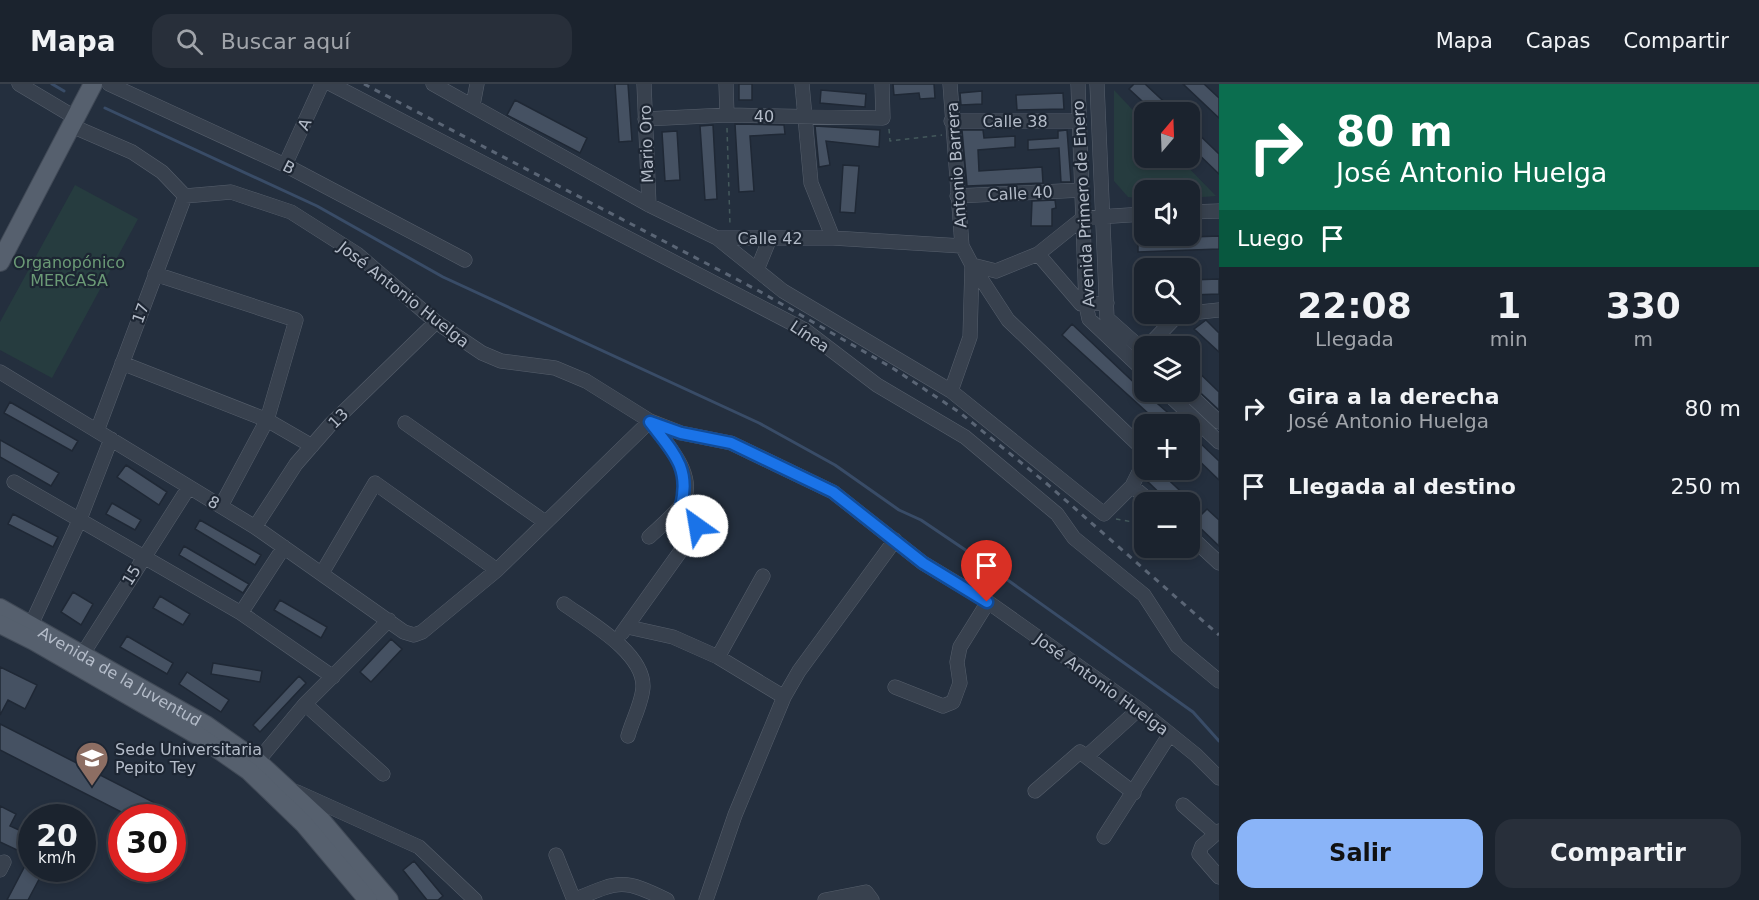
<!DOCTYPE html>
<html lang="es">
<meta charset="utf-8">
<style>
:root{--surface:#1b232e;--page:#282f3a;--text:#f1f3f6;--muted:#a0a4aa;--line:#39404a;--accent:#8ab4f8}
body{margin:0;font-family:"DejaVu Sans",sans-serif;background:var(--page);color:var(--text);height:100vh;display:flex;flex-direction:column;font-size:22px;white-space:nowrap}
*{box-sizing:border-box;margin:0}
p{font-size:20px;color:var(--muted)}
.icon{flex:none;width:33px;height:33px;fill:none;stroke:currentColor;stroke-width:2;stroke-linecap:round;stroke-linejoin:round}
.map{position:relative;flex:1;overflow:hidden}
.details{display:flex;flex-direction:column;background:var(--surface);width:540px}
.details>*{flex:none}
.guide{background:#0b6e4f;color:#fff;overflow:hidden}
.needle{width:39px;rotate:19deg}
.fabs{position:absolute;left:1134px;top:18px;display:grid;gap:12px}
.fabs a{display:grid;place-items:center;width:66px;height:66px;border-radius:12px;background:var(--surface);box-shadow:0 3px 9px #0003,0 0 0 2px var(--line);font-size:30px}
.speed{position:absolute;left:18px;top:720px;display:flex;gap:12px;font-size:30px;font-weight:700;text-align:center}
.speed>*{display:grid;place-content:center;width:78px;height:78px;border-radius:50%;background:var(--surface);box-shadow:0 3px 9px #0003,0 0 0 2px var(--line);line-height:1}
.speed small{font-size:15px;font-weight:400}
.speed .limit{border:9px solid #d22;background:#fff;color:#111}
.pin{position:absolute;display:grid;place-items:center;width:51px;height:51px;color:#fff;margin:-62px -26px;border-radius:50% 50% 50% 0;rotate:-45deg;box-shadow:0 0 6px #0007}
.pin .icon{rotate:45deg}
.me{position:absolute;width:66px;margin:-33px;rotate:328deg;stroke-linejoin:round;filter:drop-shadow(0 0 4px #0008)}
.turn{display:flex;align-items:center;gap:21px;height:126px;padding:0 18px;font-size:27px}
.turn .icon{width:78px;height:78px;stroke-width:2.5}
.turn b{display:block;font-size:42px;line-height:51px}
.then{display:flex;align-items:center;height:57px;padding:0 18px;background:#0003;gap:12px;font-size:22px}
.eta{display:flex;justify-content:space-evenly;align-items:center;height:102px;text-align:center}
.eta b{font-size:36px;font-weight:700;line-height:42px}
.cta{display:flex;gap:12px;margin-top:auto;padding:12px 18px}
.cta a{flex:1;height:69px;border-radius:18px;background:var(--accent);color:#111;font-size:24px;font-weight:700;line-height:69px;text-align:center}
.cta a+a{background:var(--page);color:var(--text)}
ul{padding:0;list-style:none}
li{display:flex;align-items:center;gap:18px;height:78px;padding:0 18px}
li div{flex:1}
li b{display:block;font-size:22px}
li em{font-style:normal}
header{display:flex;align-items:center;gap:36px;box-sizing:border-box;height:84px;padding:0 30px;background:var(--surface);border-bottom:2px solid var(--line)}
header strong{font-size:28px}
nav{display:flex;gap:33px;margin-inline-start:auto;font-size:21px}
.search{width:420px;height:54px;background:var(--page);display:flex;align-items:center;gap:15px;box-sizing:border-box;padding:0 21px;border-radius:18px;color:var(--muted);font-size:22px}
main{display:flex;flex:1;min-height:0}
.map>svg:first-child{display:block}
.green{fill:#263c3f}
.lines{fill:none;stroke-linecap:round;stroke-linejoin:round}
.stream{stroke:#394c67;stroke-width:3}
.building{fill:#455162;stroke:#1f2835;stroke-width:1.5}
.minor-casing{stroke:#565f6c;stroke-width:15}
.major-casing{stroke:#414a57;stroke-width:20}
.path{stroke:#44595c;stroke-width:1.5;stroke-dasharray:4.5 4.5;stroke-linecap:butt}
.minor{stroke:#38414e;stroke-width:14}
.major{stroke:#56606e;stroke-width:18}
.rail{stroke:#5a6575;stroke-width:3;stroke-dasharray:6 6;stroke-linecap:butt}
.route-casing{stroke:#114b97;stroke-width:15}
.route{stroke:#1a73e8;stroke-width:10}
.labels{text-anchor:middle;stroke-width:4.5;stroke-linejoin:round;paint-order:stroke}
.street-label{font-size:16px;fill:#b4bcc9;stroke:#1d2633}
.park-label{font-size:16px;fill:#6b9a76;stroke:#1d2633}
.poi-label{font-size:16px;fill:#b4bcc9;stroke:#1d2633;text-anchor:start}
</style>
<header>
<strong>Mapa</strong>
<div class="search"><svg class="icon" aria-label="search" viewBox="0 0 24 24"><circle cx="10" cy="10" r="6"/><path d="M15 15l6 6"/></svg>Buscar aquí</div>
<nav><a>Mapa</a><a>Capas</a><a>Compartir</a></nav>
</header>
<main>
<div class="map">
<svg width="1219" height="816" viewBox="0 0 1219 816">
<rect width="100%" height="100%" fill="#242f3e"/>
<!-- green -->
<path class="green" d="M 1114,6 L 1144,38 L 1144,74 L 1179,74 L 1216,112 L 1190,114 L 1190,106 L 1144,106 L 1144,115 L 1128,113 L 1114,97 Z
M 75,101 L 138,135 L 52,294 L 0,266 L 0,238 Z"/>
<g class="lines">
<!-- stream -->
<path class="stream" d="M 52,0 L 64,7
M 105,24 L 317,122 L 443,193 L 759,339 L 835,381 L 899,426 L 921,436 L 964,465 L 1193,628 L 1219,657"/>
</g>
<!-- building -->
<path class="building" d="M 615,0 L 628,0 L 632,57 L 619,58 Z
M 739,0 L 752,0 L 752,16 L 739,16 Z
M 893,0 L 934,0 L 935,14 L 920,15 L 919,9 L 894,11 Z
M 1134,0 L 1145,0 L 1175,28 L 1154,28 L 1129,5 Z
M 1183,0 L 1204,0 L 1219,14 L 1219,34 Z
M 821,6 L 866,10 L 865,23 L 820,19 Z
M 982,7 L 982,20 L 961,21 L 960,9 Z
M 1063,9 L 1064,25 L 1017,26 L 1016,11 Z
M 515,16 L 587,54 L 580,69 L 507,31 Z
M 735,40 L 784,41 L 785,50 L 750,52 L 754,107 L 739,108 Z
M 713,41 L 717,115 L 705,116 L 700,42 Z
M 815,42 L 880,46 L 879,63 L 826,57 L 830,81 L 819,83 Z
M 1190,42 L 1219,70 L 1219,90 L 1190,62 Z
M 962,46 L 983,46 L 984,54 L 1015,52 L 1015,63 L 978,66 L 979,87 L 1042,83 L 1043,99 L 967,102 Z
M 1067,46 L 1071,98 L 1061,98 L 1059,64 L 1028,66 L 1028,56 L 1058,54 L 1058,47 Z
M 677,47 L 680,96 L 665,97 L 662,48 Z
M 843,81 L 859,82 L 855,129 L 840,128 Z
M 1055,116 L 1056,124 L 1052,125 L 1052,142 L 1031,142 L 1032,117 Z
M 1219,152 L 1219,165 L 1138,168 L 1138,155 Z
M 1219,195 L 1219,210 L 1190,211 L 1190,196 Z
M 1206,236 L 1219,249 L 1219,268 L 1194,245 Z
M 1072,240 L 1144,308 L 1181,340 L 1160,340 L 1062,251 Z
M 1190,280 L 1219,308 L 1219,326 L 1190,299 Z
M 10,318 L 78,357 L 72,367 L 4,329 Z
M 0,356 L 59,389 L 51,402 L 0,373 Z
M 1198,357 L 1219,377 L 1219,396 L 1190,368 Z
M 126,381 L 167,408 L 159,421 L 117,393 Z
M 1158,386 L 1192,418 L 1169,418 L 1147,397 Z
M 112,419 L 141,436 L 135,446 L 106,430 Z
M 1207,425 L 1219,436 L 1219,462 L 1194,438 Z
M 13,430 L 58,453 L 53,463 L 8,440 Z
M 200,436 L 261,471 L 255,481 L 195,445 Z
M 184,462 L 249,500 L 243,509 L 179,471 Z
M 73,508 L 93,520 L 81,541 L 61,528 Z
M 160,512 L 190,530 L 183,541 L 153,524 Z
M 280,516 L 327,543 L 321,554 L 274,526 Z
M 127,552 L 173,579 L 167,590 L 120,563 Z
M 391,555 L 402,565 L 371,598 L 360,588 Z
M 213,579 L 262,587 L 260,598 L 211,590 Z
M 0,583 L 37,601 L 25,625 L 8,616 L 0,631 Z
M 187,588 L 229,616 L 221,628 L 179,600 Z
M 299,592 L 306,599 L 260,648 L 253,641 Z
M 0,640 L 157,720 L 150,734 L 133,734 L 0,666 Z
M 0,722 L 16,730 L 10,742 L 32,752 L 32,784 L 45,784 L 28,816 L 7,816 L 30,772 L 0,758 Z
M 414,777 L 443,812 L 438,816 L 427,816 L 403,786 Z"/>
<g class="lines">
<!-- minor casing -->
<g class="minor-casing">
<path id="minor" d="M 19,0 L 76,34
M 109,0 L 285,81 L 465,176
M 331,0 L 805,246 L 877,301 L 965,353 L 1057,430 L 1074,454 L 1144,511 L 1177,562 L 1219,597
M 433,0 L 649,121 L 717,154 L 833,154 L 962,162 L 972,181 L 996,187 L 1038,170 L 1083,134 L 1144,130
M 644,0 L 649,121
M 726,0 L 727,31
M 802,0 L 811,99 L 833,154
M 950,0 L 962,162
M 1078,0 L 1086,221 L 1089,235 L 1144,287
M 1097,0 L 1107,234 L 1144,267
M 473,21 L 477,0
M 645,35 L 727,31 L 883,34 L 882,0
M 951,37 L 1079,37
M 72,42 L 132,68 L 162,88 L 185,112 L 231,108 L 291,128 L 357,170 L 436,238 L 482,269 L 501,277 L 555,284 L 586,297 L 650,337 L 681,349 L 731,359 L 833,408 L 923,479 L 988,518 L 1139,625 L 1196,671 L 1219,694
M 285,81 L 322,0
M 957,112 L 1082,106
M 1190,128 L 1219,127
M 717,154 L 783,207 L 951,307 L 1104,430 L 1132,402 L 1144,378
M 1038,170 L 1081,220 L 1107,219
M 972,181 L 1008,236 L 1144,366
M 757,186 L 770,154
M 155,190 L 296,236 L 267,336 L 221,422
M 1190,229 L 1219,226
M 1148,262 L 1176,233 L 1188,230
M 122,279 L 267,336 L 312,362
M 0,288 L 255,443 L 404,548 L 414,551 L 422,548 L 497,486 L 650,337 C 666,359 702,395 679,424 C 670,434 659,444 649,453
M 951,307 L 970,253 L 972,181
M 1166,308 L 1219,358
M 1187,308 L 1219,338
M 405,339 L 545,438
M 97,347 L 185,112
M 14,398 L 241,529 L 333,593
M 1132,402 L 1151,418
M 255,443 L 296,380 L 330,341 L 436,238
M 1190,452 L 1219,479
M 322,489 L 375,399 L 497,486
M 564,520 C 589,538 643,568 643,602 C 643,617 632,637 628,652
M 241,529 L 284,463
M 31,541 L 80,435 L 111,355
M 628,543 L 673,553 L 718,573 L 784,613
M 622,549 L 695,447 L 696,437 L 681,422
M 718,573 L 763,492
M 77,579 L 189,403
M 895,603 L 943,622 L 953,618 L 960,599 L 957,578 L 960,563 L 988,518
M 305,620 L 383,690
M 1087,672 L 1139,625
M 252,684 L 305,620 L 389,536
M 1035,707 L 1080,668 L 1134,709
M 297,708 L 419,763 L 475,816
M 1183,721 L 1216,750
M 1219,747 L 1202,762 L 1199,770 L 1219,793
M 1104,753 L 1170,650
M 556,771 L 574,816 C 619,797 622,794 667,816
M 0,786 L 4,778
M 706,816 L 735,731 L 784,613 L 799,587 L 895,456
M 825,816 L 866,808 L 872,816"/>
</g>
<!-- major casing -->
<g class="major-casing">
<g id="major">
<path d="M 0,178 L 93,0"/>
<path id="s1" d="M 0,524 L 206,641 L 257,677 L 321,736 L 389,816"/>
<path d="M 0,540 L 34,557 L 199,652 L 249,687 L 304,740 L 368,816"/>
</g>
</g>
<!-- path -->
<path class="path" d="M 727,44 L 730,141
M 889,45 L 890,57 L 942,51
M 1116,435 L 1144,440"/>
<!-- minor -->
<use href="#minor" class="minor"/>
<!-- major -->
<use href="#major" class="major"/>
<!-- rail -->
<path class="rail" d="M 364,0 L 759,207 L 894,285 L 959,328 L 1046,399 L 1219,551"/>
</g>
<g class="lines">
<!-- route casing -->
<g class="route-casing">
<path id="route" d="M 697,442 L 696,437 L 681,422 C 691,383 672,367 650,338 L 681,349 L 731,359 L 833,408 L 923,479 L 987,518"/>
</g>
<!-- route -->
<use href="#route" class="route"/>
</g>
<!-- icons -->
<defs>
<g id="university-pin" transform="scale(1.725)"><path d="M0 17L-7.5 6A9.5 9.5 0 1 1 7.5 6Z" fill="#8d6e63" stroke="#1d2633"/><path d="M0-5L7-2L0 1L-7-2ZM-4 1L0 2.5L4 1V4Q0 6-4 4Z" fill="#fff"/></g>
</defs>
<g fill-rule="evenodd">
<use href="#university-pin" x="92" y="674"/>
</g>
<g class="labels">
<!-- street labels -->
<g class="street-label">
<text x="764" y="38">40</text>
<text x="1015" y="43">Calle 38</text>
<text transform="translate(304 40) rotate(-65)" y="6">A</text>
<text transform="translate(646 60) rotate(-92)" y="6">Mario Oro</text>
<text transform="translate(956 81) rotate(-94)" y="6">Antonio Barrera</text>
<text transform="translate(289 83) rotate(27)" y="6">B</text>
<text transform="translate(1020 109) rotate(-3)" y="6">Calle 40</text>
<text transform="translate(1083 120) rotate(-93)" y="6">Avenida Primero de Enero</text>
<text x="770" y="160">Calle 42</text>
<text transform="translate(404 210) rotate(38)" y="6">José Antonio Huelga</text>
<text transform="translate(140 229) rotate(-70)" y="6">17</text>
<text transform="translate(810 252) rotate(34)" y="6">Línea</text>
<text transform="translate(338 334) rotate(-45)" y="6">13</text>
<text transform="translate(214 418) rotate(30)" y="6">8</text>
<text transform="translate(131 491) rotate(-58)" y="6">15</text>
<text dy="6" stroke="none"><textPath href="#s1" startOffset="138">Avenida de la Juventud</textPath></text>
<text transform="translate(1102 600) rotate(36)" y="6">José Antonio Huelga</text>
</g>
<!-- park labels -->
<g class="park-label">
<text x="69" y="184">Organopónico<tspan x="69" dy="18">MERCASA</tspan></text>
</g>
<!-- poi labels -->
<g class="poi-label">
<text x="115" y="671">Sede Universitaria<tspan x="115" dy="18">Pepito Tey</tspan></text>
</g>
</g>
</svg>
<div class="fabs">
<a><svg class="needle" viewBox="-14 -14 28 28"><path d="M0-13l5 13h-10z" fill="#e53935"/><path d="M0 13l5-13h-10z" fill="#a0a4aa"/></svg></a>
<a><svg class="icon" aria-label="sound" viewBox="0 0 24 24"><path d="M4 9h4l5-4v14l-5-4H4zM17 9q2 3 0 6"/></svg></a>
<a><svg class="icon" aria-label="search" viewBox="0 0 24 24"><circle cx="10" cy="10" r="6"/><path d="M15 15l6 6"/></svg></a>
<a><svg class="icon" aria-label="layers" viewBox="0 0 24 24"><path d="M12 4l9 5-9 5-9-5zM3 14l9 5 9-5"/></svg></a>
<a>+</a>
<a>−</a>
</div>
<div class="speed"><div>20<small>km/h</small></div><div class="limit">30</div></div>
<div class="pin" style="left:987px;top:518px;background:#d93025"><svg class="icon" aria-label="arrive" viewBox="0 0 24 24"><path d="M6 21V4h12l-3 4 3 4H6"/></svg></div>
<svg class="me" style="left:697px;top:442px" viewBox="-20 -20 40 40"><circle r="19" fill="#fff"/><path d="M0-13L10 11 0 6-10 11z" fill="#1a73e8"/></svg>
</div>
<section class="details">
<div class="guide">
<div class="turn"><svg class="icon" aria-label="right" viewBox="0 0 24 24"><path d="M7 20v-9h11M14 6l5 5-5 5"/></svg><div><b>80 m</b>José Antonio Huelga</div></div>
<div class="then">Luego<svg class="icon" aria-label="arrive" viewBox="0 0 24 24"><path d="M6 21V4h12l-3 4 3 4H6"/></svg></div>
</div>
<div class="eta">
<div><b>22:08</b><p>Llegada</p></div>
<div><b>1</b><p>min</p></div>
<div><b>330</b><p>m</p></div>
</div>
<ul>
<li><svg class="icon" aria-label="right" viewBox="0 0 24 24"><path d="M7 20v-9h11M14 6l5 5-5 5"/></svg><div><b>Gira a la derecha</b><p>José Antonio Huelga</p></div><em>80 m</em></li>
<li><svg class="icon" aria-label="arrive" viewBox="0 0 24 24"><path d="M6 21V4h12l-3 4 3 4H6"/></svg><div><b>Llegada al destino</b></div><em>250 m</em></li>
</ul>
<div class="cta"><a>Salir</a><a>Compartir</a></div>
</section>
</main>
